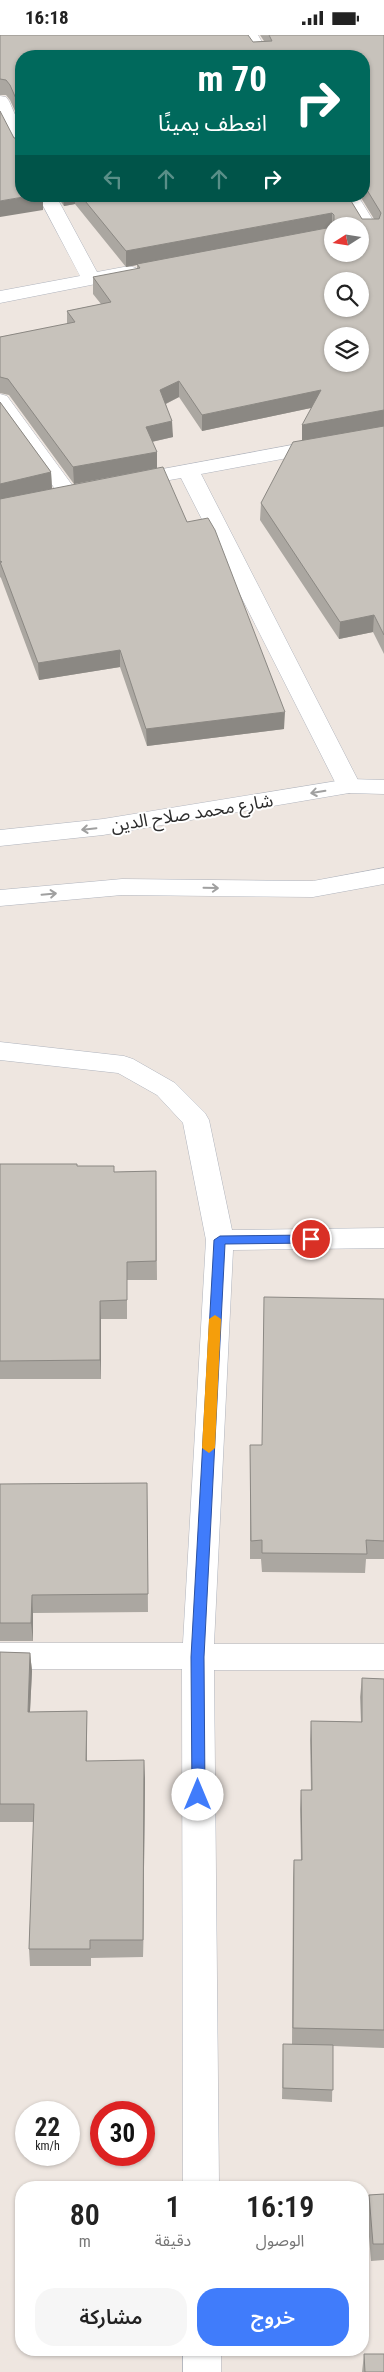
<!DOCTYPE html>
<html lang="ar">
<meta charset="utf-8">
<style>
:root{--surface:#fff;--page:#f6f6f6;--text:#222;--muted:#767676;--accent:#407cfb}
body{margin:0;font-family:"Roboto Condensed","Noto Sans Arabic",sans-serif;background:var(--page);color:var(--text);direction:rtl;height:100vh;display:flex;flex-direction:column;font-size:19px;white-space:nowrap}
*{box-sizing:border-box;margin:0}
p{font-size:16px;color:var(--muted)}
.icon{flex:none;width:28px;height:28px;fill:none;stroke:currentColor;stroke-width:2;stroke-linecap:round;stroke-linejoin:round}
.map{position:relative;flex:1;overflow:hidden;direction:ltr}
.panel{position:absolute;left:15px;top:2146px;width:354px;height:175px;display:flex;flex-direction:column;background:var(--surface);border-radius:20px;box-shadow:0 1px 4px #0004;direction:rtl}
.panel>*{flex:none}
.guide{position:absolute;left:15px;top:15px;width:355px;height:152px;border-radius:20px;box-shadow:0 1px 4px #0004;direction:rtl;background:#00695c;color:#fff;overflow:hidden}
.needle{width:32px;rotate:258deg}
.buttons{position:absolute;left:324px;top:182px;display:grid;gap:10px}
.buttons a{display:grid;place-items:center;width:45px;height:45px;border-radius:50%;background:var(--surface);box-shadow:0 1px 4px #0004;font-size:25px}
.speed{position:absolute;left:15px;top:2066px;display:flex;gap:10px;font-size:25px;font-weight:700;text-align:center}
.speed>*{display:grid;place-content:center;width:65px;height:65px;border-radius:50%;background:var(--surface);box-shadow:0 1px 4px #0004;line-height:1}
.speed small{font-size:12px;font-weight:400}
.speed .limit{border:8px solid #d22;background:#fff;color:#111}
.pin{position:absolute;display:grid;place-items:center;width:42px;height:42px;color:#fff;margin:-21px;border:2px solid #fff;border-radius:50%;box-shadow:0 1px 5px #0007}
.me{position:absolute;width:55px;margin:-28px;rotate:0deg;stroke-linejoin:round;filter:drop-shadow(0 0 4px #0008)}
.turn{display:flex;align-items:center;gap:18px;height:105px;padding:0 20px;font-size:22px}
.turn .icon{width:65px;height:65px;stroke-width:2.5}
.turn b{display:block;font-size:35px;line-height:42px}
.lanes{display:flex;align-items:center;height:48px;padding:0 20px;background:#0003;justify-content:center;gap:25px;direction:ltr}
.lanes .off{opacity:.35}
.eta{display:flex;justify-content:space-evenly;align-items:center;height:85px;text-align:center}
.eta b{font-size:30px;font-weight:600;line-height:35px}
.action{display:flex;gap:10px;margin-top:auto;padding:10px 20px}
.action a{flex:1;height:58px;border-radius:20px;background:var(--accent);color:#fff;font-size:20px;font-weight:600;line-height:58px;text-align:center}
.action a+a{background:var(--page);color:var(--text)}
.status{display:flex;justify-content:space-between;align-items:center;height:35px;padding:0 25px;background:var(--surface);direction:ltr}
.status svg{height:14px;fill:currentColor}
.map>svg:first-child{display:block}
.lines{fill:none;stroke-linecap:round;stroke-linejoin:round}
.minor-casing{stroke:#b0b4bd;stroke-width:1}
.secondary-casing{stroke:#b0b4bd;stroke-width:1}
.minor{fill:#fff;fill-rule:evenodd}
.secondary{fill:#fff;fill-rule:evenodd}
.wall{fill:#aba7a1;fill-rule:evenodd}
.shaded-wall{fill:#8b8883}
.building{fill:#c7c2bb;stroke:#8b8883;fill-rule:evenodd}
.oneway{stroke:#a0a0a0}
.route{fill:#407cfb;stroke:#2a51a3}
.slow{fill:#f59e0b}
.labels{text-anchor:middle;stroke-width:4;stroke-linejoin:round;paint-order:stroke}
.street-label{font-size:18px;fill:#2d2d2d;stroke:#fff}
</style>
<div class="status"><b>16:18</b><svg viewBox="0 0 49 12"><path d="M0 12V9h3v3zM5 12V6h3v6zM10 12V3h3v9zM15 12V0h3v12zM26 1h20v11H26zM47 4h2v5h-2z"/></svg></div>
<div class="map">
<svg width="384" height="2337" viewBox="0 0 384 2337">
<rect width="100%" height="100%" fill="#eee6e0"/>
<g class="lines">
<!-- minor casing -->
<g class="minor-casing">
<path id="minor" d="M 240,0 L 258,0 L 270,21 L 254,21 Z
M 0,61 L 6,62 L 9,66 L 21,93 L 21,118 L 15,117 L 12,113 L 0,86 Z
M 38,161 L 56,161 L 97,237 L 129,231 L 136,233 L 139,237 L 136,241 L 0,268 L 0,256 L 80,241 Z
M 340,161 L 358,161 L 379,195 L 377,199 L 363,199 Z
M 0,359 L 7,361 L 75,454 L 79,458 L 75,462 L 68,464 L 61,462 L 0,379 Z
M 384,393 L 384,405 L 201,439 L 361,751 L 357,756 L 349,758 L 341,756 L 337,751 L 181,443 L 130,452 L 123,450 L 119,446 L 123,442 L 130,440 Z
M 0,1007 L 124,1021 L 133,1024 L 175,1048 L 205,1078 L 209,1085 L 232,1195 L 384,1193 L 384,1213 L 233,1215 L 214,1609 L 384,1609 L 384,1635 L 214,1635 L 219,2152 L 183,2152 L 182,1634 L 0,1634 L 0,1608 L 183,1608 L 206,1205 L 183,1088 L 157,1060 L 118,1038 L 0,1025 Z
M 183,2315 L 221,2315 L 221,2337 L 183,2337 Z"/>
</g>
<!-- secondary casing -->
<g class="secondary-casing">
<path id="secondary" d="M 349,744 L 384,745 L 384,759 L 349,758 L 103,800 L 0,811 L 0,795 L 103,784 Z
M 384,833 L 384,849 L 313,862 L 122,860 L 0,871 L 0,855 L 122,844 L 313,846 Z"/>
</g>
<!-- minor -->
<use href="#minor" class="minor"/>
<!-- secondary -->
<use href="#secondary" class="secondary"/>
</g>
<!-- wall -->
<path class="wall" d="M 0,0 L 253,7 L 264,6 L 260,0 L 384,0 L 384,619 L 373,597 L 339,604 L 260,485 L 261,468 L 302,406 L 311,373 L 202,396 L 179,362 L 166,369 L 173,402 L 152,407 L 157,417 L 157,433 L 187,487 L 284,694 L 147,711 L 120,632 L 39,645 L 1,543 L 0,542 L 0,367 L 51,437 L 52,454 L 126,439 L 74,449 L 9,360 L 0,358 L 0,302 L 67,289 L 67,276 L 101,269 L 93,259 L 93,242 L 137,234 L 137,230 L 126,232 L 75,169 L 64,171 L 57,161 L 348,161 L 362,184 L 374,184 L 360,161 L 364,161 L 364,21 L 21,21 L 21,89 L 10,65 L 6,60 L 0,60 ZM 332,191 L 360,191 L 332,219 Z
M 0,1129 L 77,1131 L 114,1137 L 156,1136 L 157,1245 L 127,1245 L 127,1284 L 101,1284 L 101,1344 L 0,1344 Z
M 384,1264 L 384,1524 L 366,1524 L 365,1538 L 262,1537 L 261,1524 L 250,1524 L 250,1410 L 262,1410 Z
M 147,1448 L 148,1577 L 33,1578 L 33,1606 L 0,1606 L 0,1449 Z
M 0,1617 L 30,1618 L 32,1636 L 30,1677 L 87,1676 L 87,1726 L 145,1743 L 143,1922 L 91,1923 L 91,1931 L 30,1931 L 29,1914 L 34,1787 L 0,1787 Z
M 362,1643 L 384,1644 L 384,2013 L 333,2011 L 332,2067 L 282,2064 L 283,2009 L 292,2009 L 293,1843 L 294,1825 L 301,1825 L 300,1774 L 301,1755 L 311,1755 L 310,1705 L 311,1686 L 361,1687 L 360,1662 Z
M 384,2159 L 384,2225 L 371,2226 L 367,2177 L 369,2160 Z
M 364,2319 L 384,2337 L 362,2337 Z"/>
<!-- shaded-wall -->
<path class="shaded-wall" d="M 29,161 L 43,161 L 43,175 L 0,182 L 0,166 Z
M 63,161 L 75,161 L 75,169 L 64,171 Z
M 332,178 L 332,194 L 126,232 L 126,216 Z
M 179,346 L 179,362 L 161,371 L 160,355 Z
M 321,355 L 320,371 L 202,396 L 202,380 Z
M 384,375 L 384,392 L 302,406 L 302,390 Z
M 172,386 L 173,402 L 146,408 L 146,392 Z
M 157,417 L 157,433 L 74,449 L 73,432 Z
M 51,437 L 52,454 L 0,466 L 0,449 Z
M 374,580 L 373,597 L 339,604 L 340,587 Z
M 120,615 L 120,632 L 39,645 L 38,628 Z
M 285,677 L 284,694 L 147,711 L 146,694 Z
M 100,1266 L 101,1284 L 101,1344 L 100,1325 Z
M 32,1560 L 33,1578 L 33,1606 L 31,1588 Z
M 30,1618 L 32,1636 L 29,1695 L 28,1677 Z
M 87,1676 L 87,1694 L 86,1744 L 86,1726 Z
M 144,1725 L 145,1743 L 143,1922 L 143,1905 Z"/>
<!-- building -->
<path class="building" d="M 0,0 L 248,0 L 253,7 L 272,6 L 269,0 L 384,0 L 384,375 L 302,390 L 321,355 L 202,380 L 179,346 L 160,355 L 172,386 L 146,392 L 157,417 L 73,432 L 8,344 L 0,342 L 0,302 L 75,287 L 67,276 L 111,267 L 93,242 L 140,233 L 137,229 L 332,192 L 332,219 L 360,219 L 360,191 L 334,191 L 334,180 L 332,178 L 126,216 L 81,161 L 348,161 L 362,184 L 379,184 L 381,178 L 364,150 L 364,21 L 21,21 L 21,75 L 10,50 L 6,45 L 0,44 ZM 332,246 L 360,246 L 360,274 L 332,274 ZM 332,301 L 360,301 L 360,329 L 332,329 Z
M 0,76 L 14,103 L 21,103 L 21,161 L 29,161 L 0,166 Z
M 0,367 L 51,437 L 0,449 Z
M 384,391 L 384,600 L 374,580 L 340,587 L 261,468 L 293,407 Z
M 163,432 L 187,487 L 208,483 L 215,495 L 285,677 L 146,694 L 120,615 L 38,628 L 0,527 L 2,527 L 0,526 L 0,464 Z
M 0,1129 L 77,1129 L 77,1131 L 114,1131 L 114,1137 L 156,1136 L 156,1226 L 127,1227 L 127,1265 L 100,1266 L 100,1325 L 0,1326 Z
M 264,1262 L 384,1264 L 384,1506 L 366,1505 L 367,1519 L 262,1518 L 262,1505 L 251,1506 L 250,1410 L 262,1410 Z
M 147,1448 L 148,1559 L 32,1560 L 31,1588 L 0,1588 L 0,1449 Z
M 0,1617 L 30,1618 L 28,1677 L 87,1676 L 86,1726 L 144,1725 L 143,1905 L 90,1905 L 90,1914 L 29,1914 L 34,1769 L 0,1769 Z
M 362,1643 L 384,1644 L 384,1995 L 293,1993 L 294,1825 L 302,1825 L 301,1755 L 312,1755 L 311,1686 L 362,1687 Z
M 283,2009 L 333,2010 L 333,2055 L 283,2053 Z
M 384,2159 L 384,2209 L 373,2209 L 369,2160 Z
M 364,2319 L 384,2319 L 384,2337 L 365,2337 Z"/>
<!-- one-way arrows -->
<defs><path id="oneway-shaft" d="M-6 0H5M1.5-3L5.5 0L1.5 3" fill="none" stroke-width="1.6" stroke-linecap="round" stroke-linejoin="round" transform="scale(1.25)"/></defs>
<g class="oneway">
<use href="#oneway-shaft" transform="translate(318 757) rotate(171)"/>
<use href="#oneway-shaft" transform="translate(89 794) rotate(174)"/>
<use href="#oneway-shaft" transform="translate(211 853) rotate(1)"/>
<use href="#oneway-shaft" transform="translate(49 859) rotate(-5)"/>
</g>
<!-- route -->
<path class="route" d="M 311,1200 L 317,1204 L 311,1208 L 225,1209 L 204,1622 L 205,1760 L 203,1764 L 198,1765 L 194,1764 L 192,1760 L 191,1622 L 214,1205 L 220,1201 Z"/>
<!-- slow -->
<path class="slow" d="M 215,1280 L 221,1284 L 215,1413 L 209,1418 L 202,1413 L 209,1284 Z"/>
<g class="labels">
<!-- street labels -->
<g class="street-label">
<text transform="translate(192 778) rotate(-9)" y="6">شارع محمد صلاح الدين</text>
</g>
</g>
</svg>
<div class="buttons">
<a><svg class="needle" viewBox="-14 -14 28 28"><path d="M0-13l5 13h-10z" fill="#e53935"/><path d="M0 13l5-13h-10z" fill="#767676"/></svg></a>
<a><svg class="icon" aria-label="search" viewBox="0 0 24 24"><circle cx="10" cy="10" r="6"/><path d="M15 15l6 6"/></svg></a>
<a><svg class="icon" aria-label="layers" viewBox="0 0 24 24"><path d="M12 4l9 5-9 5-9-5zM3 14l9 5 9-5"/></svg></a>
</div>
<div class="speed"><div>22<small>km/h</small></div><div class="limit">30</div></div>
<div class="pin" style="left:311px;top:1204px;background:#d93025"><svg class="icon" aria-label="arrive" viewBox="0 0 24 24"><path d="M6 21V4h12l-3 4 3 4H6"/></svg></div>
<svg class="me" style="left:198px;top:1760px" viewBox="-20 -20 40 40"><circle r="19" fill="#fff"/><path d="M0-13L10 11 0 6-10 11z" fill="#407cfb"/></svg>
<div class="guide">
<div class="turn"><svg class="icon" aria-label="right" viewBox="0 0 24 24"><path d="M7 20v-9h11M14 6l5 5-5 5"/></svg><div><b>70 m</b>انعطف يمينًا</div></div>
<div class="lanes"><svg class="icon off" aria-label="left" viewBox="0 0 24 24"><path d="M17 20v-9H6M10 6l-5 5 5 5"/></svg><svg class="icon off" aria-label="ahead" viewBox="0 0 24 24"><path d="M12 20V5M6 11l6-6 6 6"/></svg><svg class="icon off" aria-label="ahead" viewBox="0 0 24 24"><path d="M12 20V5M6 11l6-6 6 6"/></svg><svg class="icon" aria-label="right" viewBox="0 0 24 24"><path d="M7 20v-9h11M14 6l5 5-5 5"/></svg></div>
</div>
<section class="panel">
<div class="eta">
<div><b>16:19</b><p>الوصول</p></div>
<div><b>1</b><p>دقيقة</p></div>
<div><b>80</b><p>m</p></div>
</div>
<div class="action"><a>خروج</a><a>مشاركة</a></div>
</section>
</div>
